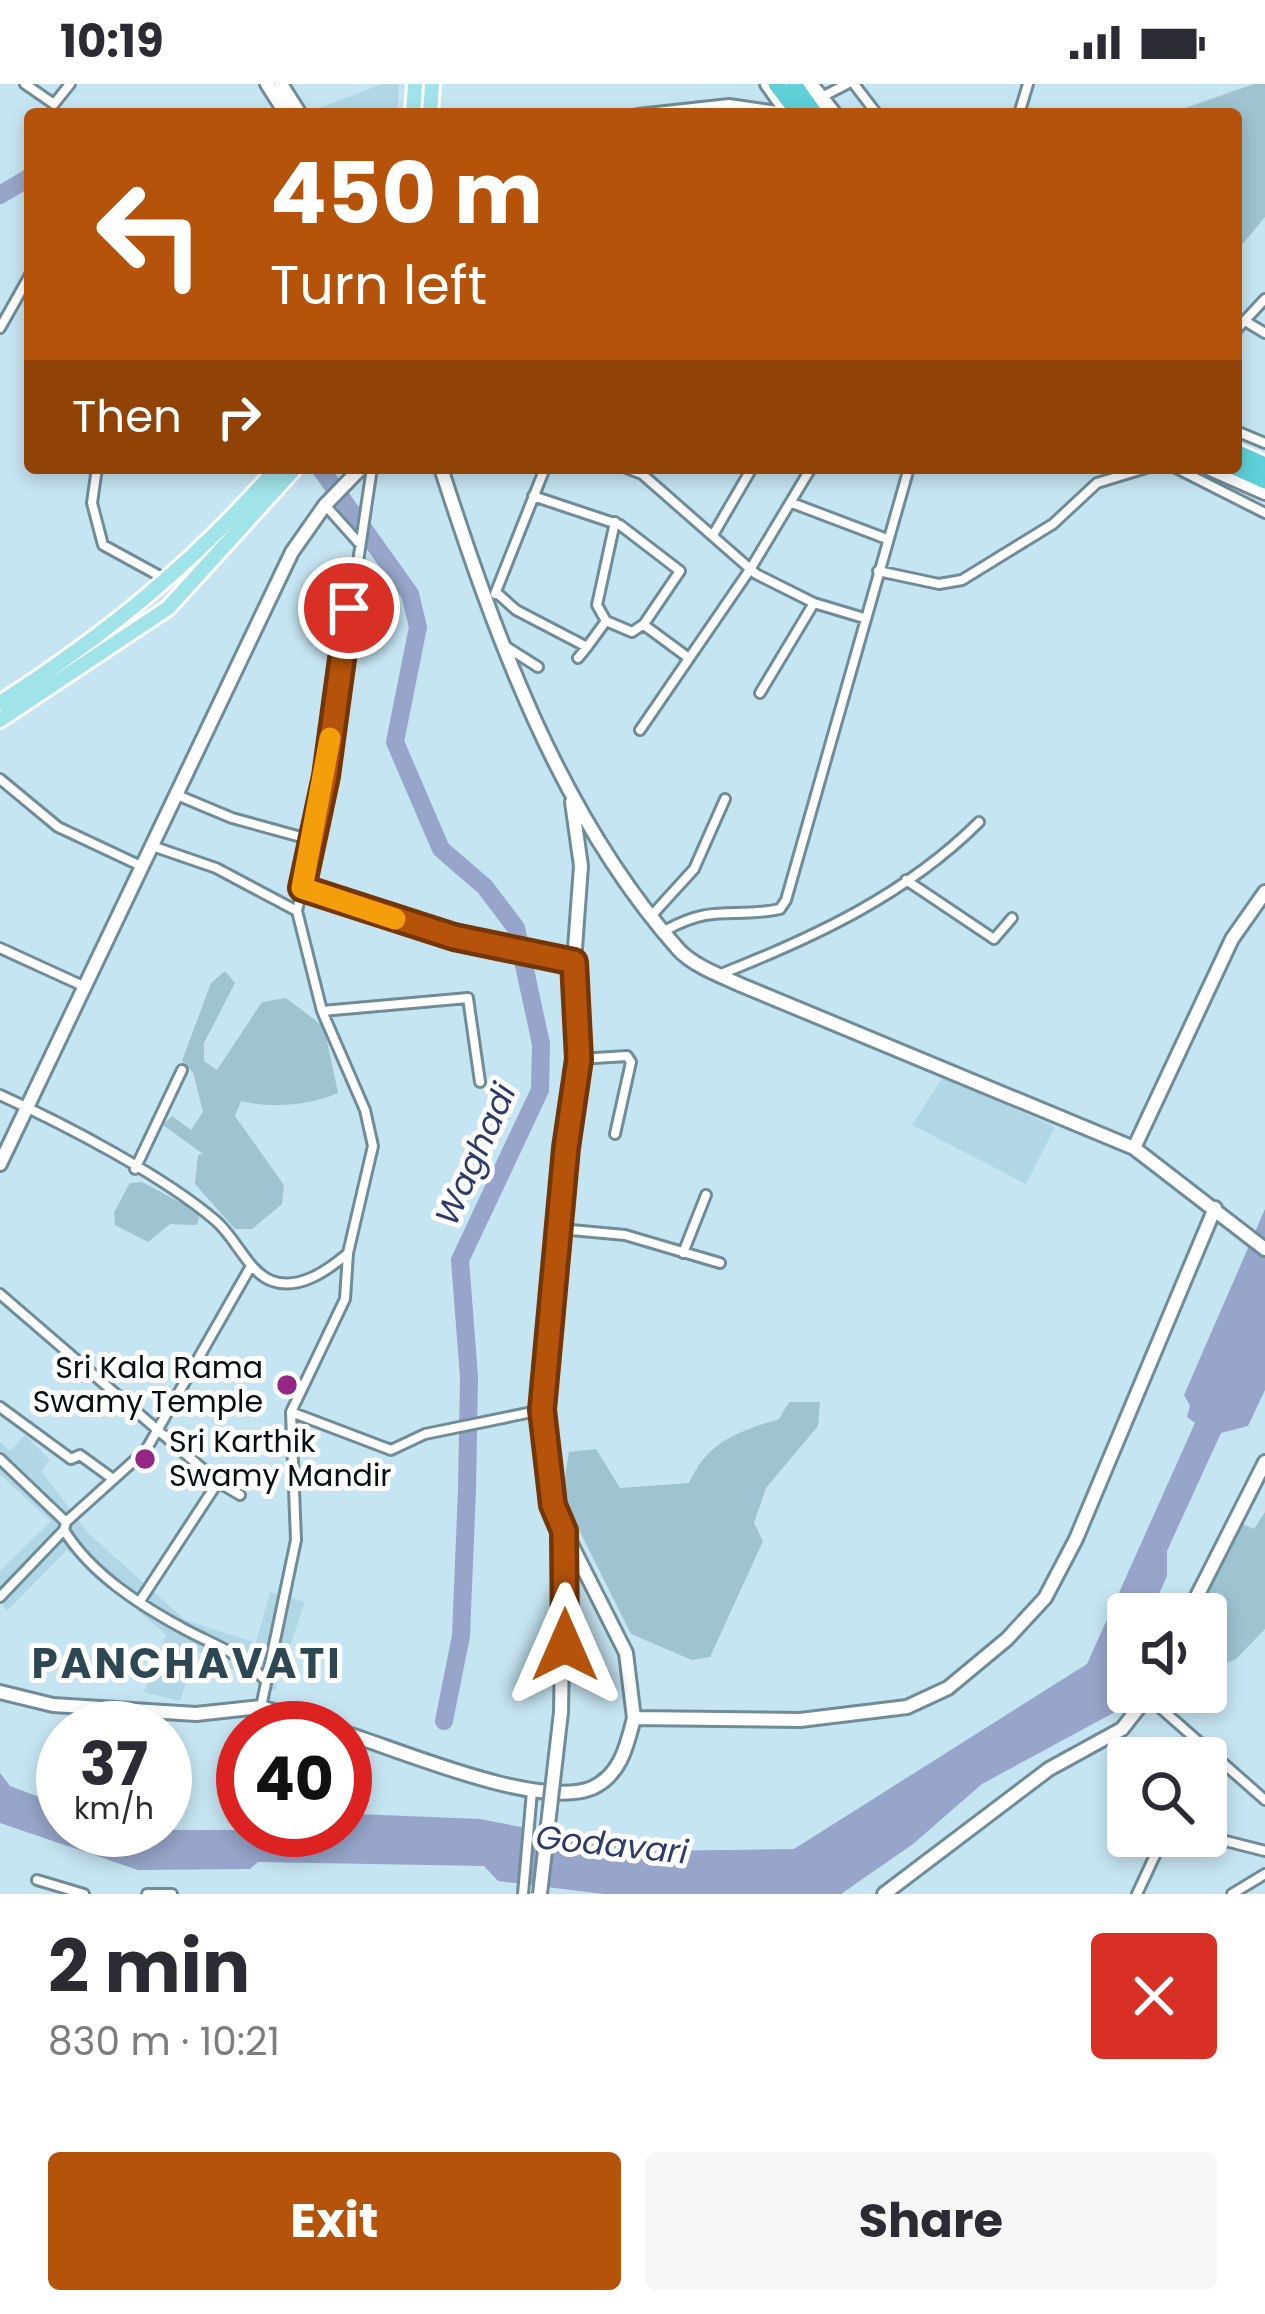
<!DOCTYPE html>
<meta charset="utf-8">
<style>
:root{--surface:#fff;--page:#f7f7f7;--text:#2b2b33;--muted:#7c7c81;--accent:#b45309}
body{margin:0;font-family:Poppins,sans-serif;background:var(--page);color:var(--text);height:100vh;display:flex;flex-direction:column;font-size:45px;white-space:nowrap}
*{box-sizing:border-box;margin:0}
p{font-size:39px;color:var(--muted)}
.icon{flex:none;width:66px;height:66px;fill:none;stroke:currentColor;stroke-width:2;stroke-linecap:round;stroke-linejoin:round}
.map{position:relative;height:1810px;overflow:hidden}
.panel{display:flex;flex-direction:column;background:var(--surface);flex:1}
.panel>*{flex:none}
.guide{position:absolute;left:24px;top:24px;width:1218px;height:366px;border-radius:12px;box-shadow:0 6px 18px #0003;background:#b45309;color:#fff;overflow:hidden}
.tools{position:absolute;left:1107px;top:1509px;display:grid;gap:24px}
.tools a{display:grid;place-items:center;width:120px;height:120px;border-radius:12px;background:var(--surface);box-shadow:0 6px 18px #0003;font-size:60px}
.speed{position:absolute;left:36px;top:1617px;display:flex;gap:24px;font-size:60px;font-weight:700;text-align:center}
.speed>*{display:grid;place-content:center;width:156px;height:156px;border-radius:50%;background:var(--surface);box-shadow:0 6px 18px #0003;line-height:1}
.speed small{font-size:30px;font-weight:400}
.speed .limit{border:18px solid #d22;background:#fff;color:#111}
.pin{position:absolute;display:grid;place-items:center;width:102px;height:102px;color:#fff;margin:-51px;border:6px solid #fff;border-radius:50%;box-shadow:0 3px 12px #0007}
.me{position:absolute;width:132px;margin:-66px;rotate:0deg;stroke-linejoin:round;filter:drop-shadow(0 0 9px #0008)}
.turn{display:flex;align-items:center;gap:42px;height:252px;padding:0 48px;font-size:54px}
.turn .icon{width:156px;height:156px;stroke-width:2.5}
.turn b{display:block;font-size:84px;line-height:102px}
.then{display:flex;align-items:center;height:114px;padding:0 48px;background:#0003;gap:24px;font-size:45px}
.round{display:grid;place-items:center;flex:none;width:126px;height:126px;border-radius:12px;background:var(--page)}
.overview{display:flex;align-items:center;justify-content:space-between;height:204px;padding:0 48px}
h1{font-size:72px;font-weight:700;line-height:90px}
.primary-button{display:flex;gap:24px;margin-top:auto;padding:24px 48px}
.primary-button a{flex:1;height:138px;border-radius:12px;background:var(--accent);color:#fff;font-size:48px;font-weight:700;line-height:138px;text-align:center}
.primary-button a+a{background:var(--page);color:var(--text)}
.status{display:flex;justify-content:space-between;align-items:center;height:84px;padding:0 60px;background:var(--surface);direction:ltr}
.status svg{height:33px;fill:currentColor}
.map>svg:first-child{display:block}
.built{fill:#b1d7e6}
.green{fill:#9fc3d1}
.water{fill:#96a5c9}
.lines{fill:none;stroke-linecap:round;stroke-linejoin:round}
.river{stroke:#96a5c9;stroke-width:18}
.street-casing{stroke:#6f8c97;stroke-width:14}
.secondary-casing{stroke:#6f8c97;stroke-width:18}
.primary-casing{stroke:#fff;stroke-width:20}
.highway-casing{stroke:#fff;stroke-width:21}
.street{stroke:#fff;stroke-width:8}
.secondary{stroke:#fff;stroke-width:12}
.primary{stroke:#a0e3e8;stroke-width:14}
.highway{stroke:#60d0d8;stroke-width:15}
.secondary-bridge-casing{stroke:#6f8c97;stroke-width:18;stroke-linecap:butt}
.highway-bridge-casing{stroke:#fff;stroke-width:21;stroke-linecap:butt}
.secondary-bridge{stroke:#fff;stroke-width:12}
.highway-bridge{stroke:#60d0d8;stroke-width:15}
.route-casing{stroke:#753606;stroke-width:30}
.route{stroke:#b45309;stroke-width:21}
.slow{stroke:#f59e0b;stroke-width:21}
.poi-dot{fill:#952686;stroke:#fff;stroke-width:4.5}
.labels{text-anchor:middle;stroke-width:10;stroke-linejoin:round;paint-order:stroke}
.poi-label{font-size:30px;fill:#061014;stroke:#fff;text-anchor:end}
.water-label{font-size:33px;font-style:italic;fill:#2b3b6c;stroke:#fff}
.district-label{font-size:42px;font-weight:bold;letter-spacing:3px;fill:#2d4852;stroke:#fff}
</style>
<div class="status"><b>10:19</b><svg viewBox="0 0 49 12"><path d="M0 12V9h3v3zM5 12V6h3v6zM10 12V3h3v9zM15 12V0h3v12zM26 1h20v11H26zM47 4h2v5h-2z"/></svg></div>
<div class="map">
<svg width="1265" height="1810" viewBox="0 0 1265 1810">
<rect width="100%" height="100%" fill="#c6e5f2"/>
<!-- built -->
<path class="built" d="M 382,0 L 399,0 L 397,30 L 304,30 Z
M 943,993 L 1055,1043 L 1026,1100 L 912,1041 Z
M 25,1351 L 50,1376 L 41,1387 L 89,1450 L 185,1536 L 256,1559 L 270,1508 L 305,1518 L 275,1607 L 197,1567 L 180,1617 L 144,1608 L 166,1551 L 67,1466 L 7,1527 L 0,1518 L 0,1487 L 51,1437 L 0,1391 L 0,1358 L 10,1367 Z"/>
<!-- green -->
<path class="green" d="M 1254,0 L 1265,0 L 1265,133 L 1236,168 L 1236,30 L 1168,30 Z
M 225,887 L 235,899 L 204,959 L 204,977 L 217,986 L 262,918 L 286,914 L 324,943 L 338,1009 C 310,1022 270,1024 241,1017 L 235,1032 L 284,1101 L 282,1120 L 252,1145 L 235,1145 L 195,1100 L 198,1071 L 203,1070 L 163,1041 L 172,1032 L 191,1046 L 203,1028 L 193,988 L 182,977 L 211,899 Z
M 142,1098 L 200,1129 L 197,1141 L 170,1140 L 148,1158 L 115,1141 L 114,1128 L 130,1099 Z
M 789,1318 L 820,1318 L 818,1342 L 766,1404 L 754,1439 L 763,1457 L 710,1573 L 692,1576 L 631,1550 L 562,1412 L 569,1368 L 596,1365 L 620,1404 L 689,1399 C 708,1357 737,1348 779,1335 Z
M 1265,1428 L 1265,1545 L 1235,1576 L 1207,1585 L 1206,1530 L 1192,1530 L 1240,1439 L 1254,1445 Z"/>
<!-- water -->
<path class="water" d="M 1265,1125 L 1265,1306 L 1248,1342 L 1221,1349 L 1167,1467 L 1167,1492 L 1150,1530 L 1128,1530 L 1128,1606 L 1115,1628 L 982,1700 L 913,1760 L 841,1810 L 604,1810 L 498,1797 L 484,1782 L 258,1778 L 250,1785 L 138,1786 L 0,1739 L 0,1689 L 10,1702 L 63,1722 L 63,1746 L 345,1746 L 345,1733 L 357,1730 L 480,1735 L 646,1767 L 794,1765 L 1087,1580 L 1195,1339 L 1187,1333 L 1190,1322 L 1184,1311 Z"/>
<g class="lines">
<!-- river -->
<path class="river" d="M 0,111 L 30,93
M 320,384 L 410,510 L 418,543 L 395,658 L 441,765 L 485,803 L 516,844 L 541,960 L 540,1006 L 460,1176 L 469,1293 L 467,1406 L 461,1552 L 444,1637"/>
<!-- street casing -->
<g class="street-casing">
<path id="street" d="M 25,0 L 54,20 L 70,0
M 854,0 L 877,30
M 806,21 L 847,0
M 638,30 L 729,20 L 784,28
M 1019,30 L 1028,0
M 1245,237 L 1265,249
M 0,244 L 30,191
M 1236,246 L 1265,215
M 1236,347 L 1265,359
M 97,384 L 92,419 L 103,461 L 167,496
M 626,384 L 642,390 L 756,490 L 814,519 L 864,534
M 1176,384 L 1265,429
M 533,412 L 620,441 L 680,487 L 644,540 L 632,548 L 606,537
M 792,419 L 887,455
M 326,422 L 359,459
M 713,451 L 752,384
M 878,487 L 939,500 L 962,496 L 1053,440 L 1097,399 L 1146,384
M 497,509 L 516,526 L 587,563 L 606,537 L 597,521 L 615,438
M 495,510 L 545,384
M 644,541 L 686,572
M 508,564 L 538,583
M 578,574 L 587,563
M 760,609 L 814,519
M 640,646 L 751,484 L 811,384
M 0,695 L 58,743 L 141,782
M 177,711 L 232,734 L 312,756
M 155,763 L 216,784 L 297,827
M 906,796 L 994,855 L 1012,834
M 302,804 L 454,853 L 559,879 L 574,878
M 653,830 L 694,785 L 725,715
M 666,846 C 716,819 732,835 780,825 L 786,816 L 909,384
M 0,864 L 83,902
M 721,890 C 815,853 907,810 979,738
M 322,927 L 468,914 L 480,998
M 579,975 L 627,972 L 631,978 L 615,1050
M 0,1011 C 64,1040 164,1092 216,1137 C 236,1154 248,1188 272,1197 C 299,1207 328,1186 347,1170
M 135,1085 L 182,986
M 560,1145 L 625,1151 L 720,1179
M 683,1169 L 706,1111
M 0,1210 L 218,1398 L 240,1411
M 0,1323 L 71,1375 L 80,1371 L 113,1395
M 291,1328 L 391,1366 L 425,1350 L 542,1326
M 0,1375 L 66,1438 L 64,1446 C 91,1490 141,1522 186,1546 C 216,1562 241,1569 264,1595
M 66,1438 L 146,1366 L 251,1182
M 0,1513 L 64,1446
M 140,1517 L 218,1398
M 1149,1614 L 1265,1716
M 261,1623 L 296,1456 L 291,1328 L 345,1215 L 348,1169 L 373,1062 L 365,1026 L 322,927 L 297,827 L 326,692 L 372,384
M 1206,1752 L 1265,1767
M 37,1796 L 84,1810
M 147,1810 L 172,1810
M 523,1810 L 532,1707
M 1137,1810 L 1164,1752
M 1232,1810 L 1265,1790"/>
</g>
<!-- secondary casing -->
<g class="secondary-casing">
<path id="secondary" d="M 267,0 L 286,30
M 281,0 L 300,30
M 767,0 L 788,30
M 811,0 L 835,30
M 441,384 C 495,551 559,731 678,865 C 692,881 721,892 741,901 L 1134,1064 L 1265,1165
M 1208,384 L 1265,409
M 1134,1064 L 1232,855 L 1265,808
M 0,1080 L 292,468 L 325,421 L 361,384
M 565,1448 L 626,1569 L 634,1634
M 1188,1530 L 1265,1378
M 0,1608 L 53,1621 L 196,1630 L 261,1623 L 330,1644
M 561,1628 L 564,1447 L 553,1421 L 542,1326 L 579,975 L 574,878 L 581,782 L 572,718
M 345,1649 C 400,1666 539,1726 592,1704 C 621,1691 627,1661 634,1634 L 800,1636 L 907,1623 L 948,1604 L 1007,1555 L 1045,1514 L 1076,1455 L 1215,1124
M 884,1810 L 1049,1685 L 1122,1645 L 1151,1608"/>
</g>
<!-- primary casing -->
<g class="primary-casing">
<path id="primary" d="M 413,30 L 415,0
M 430,30 L 432,0
M 0,619 C 107,550 193,480 277,384
M 0,636 L 168,524 L 295,384"/>
</g>
<!-- highway casing -->
<g class="highway-casing">
<path id="highway" d="M 1236,368 L 1265,381
M 1236,384 L 1265,397"/>
</g>
<!-- street -->
<use href="#street" class="street"/>
<!-- secondary -->
<use href="#secondary" class="secondary"/>
<!-- primary -->
<use href="#primary" class="primary"/>
<!-- highway -->
<use href="#highway" class="highway"/>
<!-- secondary-bridge casing -->
<g class="secondary-bridge-casing">
<path id="secondary-bridge" d="M 540,1810 L 561,1628"/>
</g>
<!-- highway-bridge casing -->
<g class="highway-bridge-casing">
<path id="highway-bridge" d="M 776,0 L 799,30
M 794,0 L 815,30"/>
</g>
<!-- secondary-bridge -->
<use href="#secondary-bridge" class="secondary-bridge"/>
<!-- highway-bridge -->
<use href="#highway-bridge" class="highway-bridge"/>
</g>
<g class="lines">
<!-- route casing -->
<g class="route-casing">
<path id="route" d="M 349,524 L 326,692 L 302,804 L 454,853 L 574,878 L 579,975 L 566,1064 L 542,1326 L 553,1421 L 564,1447 L 565,1561"/>
</g>
<!-- route -->
<use href="#route" class="route"/>
<!-- slow -->
<path class="slow" d="M 330,654 L 302,804 L 395,835"/>
</g>
<!-- markers -->
<g class="poi-dot">
<circle cx="287" cy="1301" r="12"/>
<circle cx="145" cy="1375" r="12"/>
</g>
<g class="labels">
<!-- poi labels -->
<g class="poi-label">
<text x="263" y="1294">Sri Kala Rama<tspan x="263" dy="34">Swamy Temple</tspan></text>
<text x="169" y="1368" text-anchor="start">Sri Karthik<tspan x="169" dy="34">Swamy Mandir</tspan></text>
</g>
<!-- water labels -->
<g class="water-label">
<text transform="translate(475 1070) rotate(-66)" y="12">Waghadi</text>
<text transform="translate(612 1760) rotate(6)" y="12">Godavari</text>
</g>
<!-- district labels -->
<g class="district-label">
<text x="187" y="1594">PANCHAVATI</text>
</g>
</g>
</svg>
<div class="tools">
<a><svg class="icon" aria-label="sound" viewBox="0 0 24 24"><path d="M4 9h4l5-4v14l-5-4H4zM17 9q2 3 0 6"/></svg></a>
<a><svg class="icon" aria-label="search" viewBox="0 0 24 24"><circle cx="10" cy="10" r="6"/><path d="M15 15l6 6"/></svg></a>
</div>
<div class="speed"><div>37<small>km/h</small></div><div class="limit">40</div></div>
<div class="pin" style="left:349px;top:524px;background:#d93025"><svg class="icon" aria-label="arrive" viewBox="0 0 24 24"><path d="M6 21V4h12l-3 4 3 4H6"/></svg></div>
<svg class="me" style="left:565px;top:1561px" viewBox="-20 -20 40 40"><path d="M0-17L14 15 0 8-14 15z" fill="#b45309" stroke="#fff" stroke-width="4"/></svg>
<div class="guide">
<div class="turn"><svg class="icon" aria-label="left" viewBox="0 0 24 24"><path d="M17 20v-9H6M10 6l-5 5 5 5"/></svg><div><b>450 m</b>Turn left</div></div>
<div class="then">Then<svg class="icon" aria-label="right" viewBox="0 0 24 24"><path d="M7 20v-9h11M14 6l5 5-5 5"/></svg></div>
</div>
</div>
<section class="panel">
<div class="overview"><div><h1>2 min</h1><p>830 m · 10:21</p></div><a class="round" style="background:#d93025;color:#fff"><svg class="icon" aria-label="close" viewBox="0 0 24 24"><path d="M6 6l12 12M18 6L6 18"/></svg></a></div>
<div class="primary-button"><a>Exit</a><a>Share</a></div>
</section>
